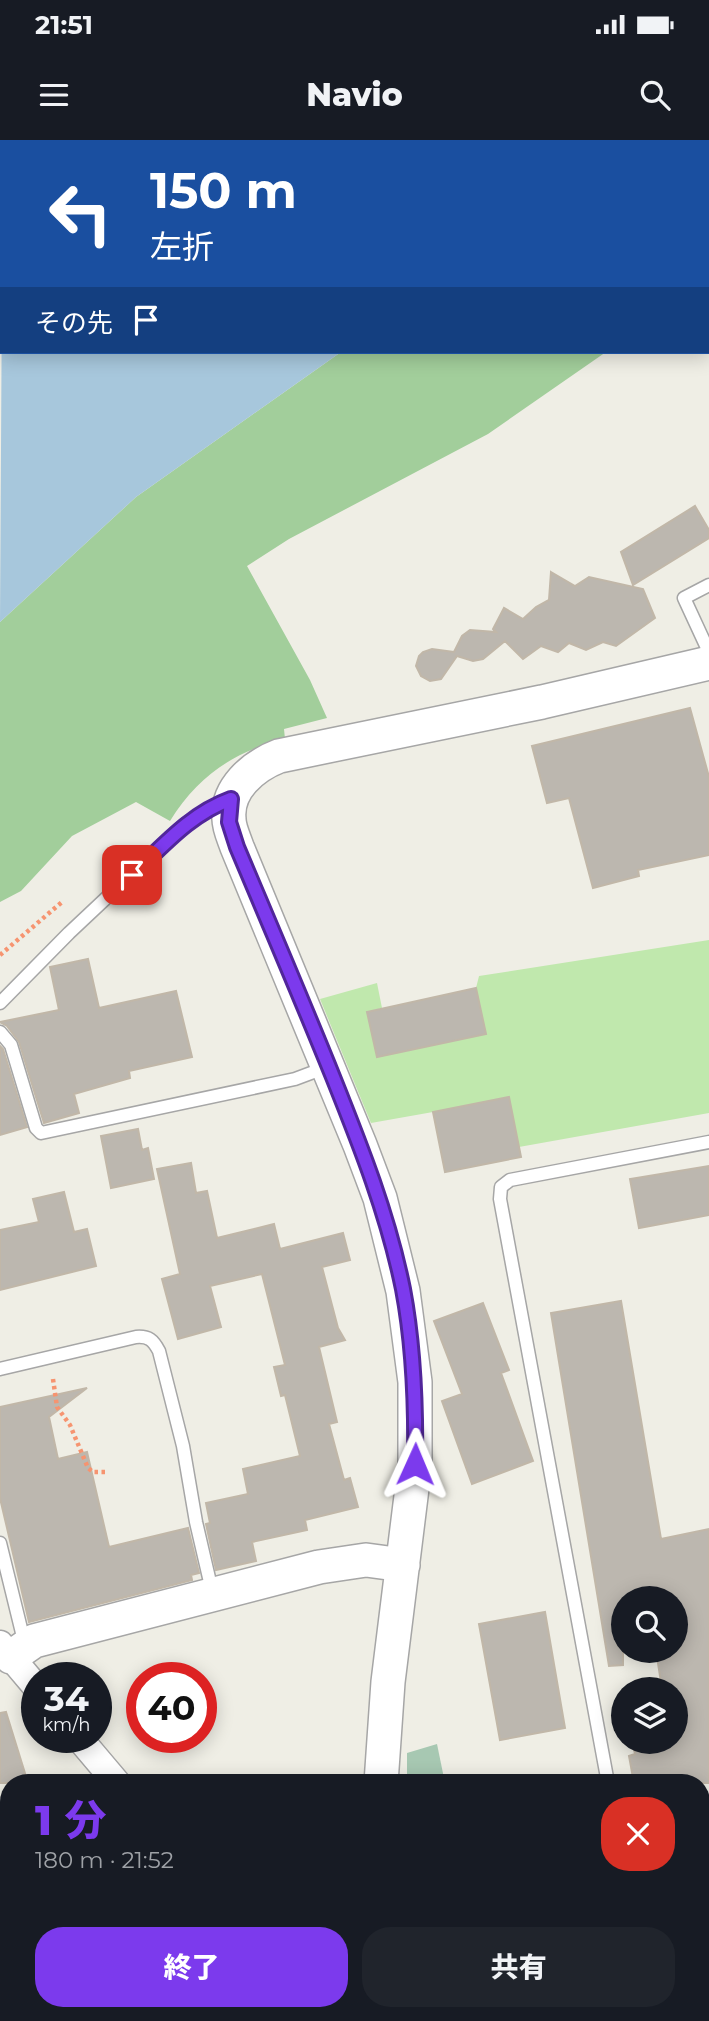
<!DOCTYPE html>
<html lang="ja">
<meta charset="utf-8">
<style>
:root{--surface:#171b24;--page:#20242c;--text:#f1f3f6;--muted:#9ea1a6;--accent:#7c3aed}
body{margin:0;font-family:Montserrat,"Noto Sans JP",sans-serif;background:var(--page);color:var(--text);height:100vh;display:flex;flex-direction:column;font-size:26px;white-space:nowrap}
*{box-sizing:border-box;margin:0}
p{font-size:23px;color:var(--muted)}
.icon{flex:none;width:38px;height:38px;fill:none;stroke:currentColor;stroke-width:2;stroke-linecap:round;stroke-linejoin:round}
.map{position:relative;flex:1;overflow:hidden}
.details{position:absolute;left:0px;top:1634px;width:710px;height:247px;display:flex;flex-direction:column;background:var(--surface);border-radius:28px 28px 0 0;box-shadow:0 4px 18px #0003}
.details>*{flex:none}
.guide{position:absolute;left:0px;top:0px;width:710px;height:214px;box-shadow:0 4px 18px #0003;background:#1a4fa0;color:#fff;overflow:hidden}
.fabs{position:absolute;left:611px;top:1446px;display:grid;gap:14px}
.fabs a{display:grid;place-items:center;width:77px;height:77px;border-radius:50%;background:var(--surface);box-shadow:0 4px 18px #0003;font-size:35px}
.speed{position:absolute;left:21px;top:1522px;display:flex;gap:14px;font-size:35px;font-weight:700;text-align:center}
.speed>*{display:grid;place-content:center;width:91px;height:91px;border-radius:50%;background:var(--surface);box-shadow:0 4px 18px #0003;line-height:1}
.speed small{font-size:18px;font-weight:400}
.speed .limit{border:10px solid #d22;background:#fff;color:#111}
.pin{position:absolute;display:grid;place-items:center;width:60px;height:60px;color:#fff;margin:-30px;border-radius:14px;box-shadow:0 4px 10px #0006}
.me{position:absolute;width:77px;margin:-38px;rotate:1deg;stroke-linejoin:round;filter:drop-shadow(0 0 5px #0008)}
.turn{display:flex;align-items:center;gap:24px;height:147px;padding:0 35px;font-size:32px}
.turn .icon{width:91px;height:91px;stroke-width:2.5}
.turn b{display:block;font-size:49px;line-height:60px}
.then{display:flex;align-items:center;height:66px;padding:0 35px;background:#0003;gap:14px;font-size:26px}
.round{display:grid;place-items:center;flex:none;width:74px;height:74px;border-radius:28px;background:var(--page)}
.headline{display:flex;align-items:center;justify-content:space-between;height:119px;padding:0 35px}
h1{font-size:42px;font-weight:800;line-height:52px;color:var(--accent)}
.button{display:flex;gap:14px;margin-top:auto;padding:14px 35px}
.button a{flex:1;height:80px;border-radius:28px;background:var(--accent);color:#fff;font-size:28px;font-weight:800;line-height:80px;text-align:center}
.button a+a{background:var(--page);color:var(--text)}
.status{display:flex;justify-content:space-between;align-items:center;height:49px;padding:0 35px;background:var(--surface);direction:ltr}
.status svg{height:19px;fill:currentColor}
header{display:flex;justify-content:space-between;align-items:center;height:91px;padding:0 35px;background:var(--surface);font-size:32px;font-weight:800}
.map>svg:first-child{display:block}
.grass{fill:#c0e8ad}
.forest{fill:#a2ce9b}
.cemetery{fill:#a7c8b2}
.water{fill:#a7c7dc}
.building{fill:#bcb7af;stroke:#c1b7a8;stroke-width:2}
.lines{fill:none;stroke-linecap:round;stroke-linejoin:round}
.service-casing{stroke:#a6a6a6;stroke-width:15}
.minor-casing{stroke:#a6a6a6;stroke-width:29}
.tertiary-casing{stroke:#a6a6a6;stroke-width:36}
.path{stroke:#f69470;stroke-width:4.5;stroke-dasharray:3.5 3.5;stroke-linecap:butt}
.service{stroke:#fff;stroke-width:12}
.minor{stroke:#fff;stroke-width:26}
.tertiary{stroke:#fff;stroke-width:33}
.rail{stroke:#6d6d6d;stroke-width:5;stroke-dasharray:14 14;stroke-linecap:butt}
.route-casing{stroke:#51269a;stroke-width:18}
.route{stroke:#7c3aed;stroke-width:12}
</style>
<div class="status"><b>21:51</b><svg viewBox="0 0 49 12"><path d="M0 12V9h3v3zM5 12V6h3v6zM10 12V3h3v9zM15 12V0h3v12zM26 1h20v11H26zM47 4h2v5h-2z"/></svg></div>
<header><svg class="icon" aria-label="menu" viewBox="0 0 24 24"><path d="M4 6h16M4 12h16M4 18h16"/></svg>Navio<svg class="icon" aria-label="search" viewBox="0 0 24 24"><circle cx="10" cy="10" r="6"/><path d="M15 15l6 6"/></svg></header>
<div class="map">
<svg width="709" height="1881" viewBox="0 0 709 1881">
<rect width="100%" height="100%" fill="#efeee5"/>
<!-- grass -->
<path class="grass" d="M 709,800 L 709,973 L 519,1007 L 433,972 L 371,983 L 320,859 L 377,843 L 382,868 L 367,872 L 377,917 L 486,894 L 476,848 L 479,836 Z
M 540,1872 L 604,1873 L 604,1876 L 567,1881 L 487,1881 Z"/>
<!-- forest -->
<path class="forest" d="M 0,0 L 188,0 L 2,2 L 0,141 Z
M 341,212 L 606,212 L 488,294 L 289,399 L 247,426 L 310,540 L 327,578 L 284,589 L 285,599 C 233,612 198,636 170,681 L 136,662 L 72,696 L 21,751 L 0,762 L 0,482 L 136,357 Z"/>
<!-- cemetery -->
<path class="cemetery" d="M 437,1604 L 445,1643 L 407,1643 L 407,1613 Z"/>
<!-- water -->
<path class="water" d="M 188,0 L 623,0 L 186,2 Z
M 2,139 L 2,212 L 341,212 L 136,357 L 0,482 Z"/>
<!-- building -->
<path class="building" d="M 695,366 L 709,390 L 709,398 L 633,445 L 621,412 Z
M 551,432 L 575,446 L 589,437 L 643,449 L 655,478 L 616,506 L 603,502 L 586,510 L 569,503 L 558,512 L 541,506 L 523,519 L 505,501 L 483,519 L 473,521 L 457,516 L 441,539 L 430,541 L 421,536 L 416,526 L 419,516 L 423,512 L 432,509 L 454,512 L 462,496 L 470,490 L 496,492 L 493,489 L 504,468 L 523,479 L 536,467 L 549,460 Z
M 690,568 L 709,637 L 709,715 L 638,730 L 639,736 L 593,748 L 569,658 L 547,663 L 532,606 Z
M 88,819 L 99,868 L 176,851 L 192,917 L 129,931 L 130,938 L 74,954 L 79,973 L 44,983 L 19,902 L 7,886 L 0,882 L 59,870 L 50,827 Z
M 476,848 L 486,894 L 377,917 L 367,872 Z
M 0,906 L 3,909 L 27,987 L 0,995 Z
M 509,957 L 521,1017 L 445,1032 L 433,972 Z
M 138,989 L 142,1010 L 148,1008 L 154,1039 L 111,1048 L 101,996 Z
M 191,1023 L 196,1053 L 207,1051 L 217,1098 L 274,1084 L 280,1109 L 343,1093 L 350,1120 L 322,1127 L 338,1188 L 345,1200 L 319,1207 L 337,1282 L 329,1284 L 344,1340 L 350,1338 L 358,1367 L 305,1380 L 307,1390 L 252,1402 L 256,1421 L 216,1430 L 206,1384 L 210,1383 L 206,1363 L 248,1354 L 243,1329 L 300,1316 L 285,1255 L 281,1256 L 274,1227 L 285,1225 L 262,1134 L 210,1146 L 221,1187 L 178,1199 L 162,1139 L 180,1134 L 157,1029 Z
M 709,1026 L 709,1075 L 639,1088 L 630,1039 Z
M 64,1052 L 74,1092 L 87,1089 L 96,1126 L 0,1150 L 0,1090 L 39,1082 L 33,1059 Z
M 621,1161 L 661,1399 L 709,1389 L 709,1643 L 634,1643 L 629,1616 L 635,1614 L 632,1601 L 676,1601 L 676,1549 L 662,1549 L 656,1510 L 676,1510 L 676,1458 L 623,1458 L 623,1525 L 609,1526 L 551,1173 Z
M 483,1163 L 509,1230 L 501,1233 L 533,1321 L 472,1344 L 442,1261 L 462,1254 L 434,1181 Z
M 87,1248 L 49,1277 L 58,1319 L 87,1312 L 109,1407 L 188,1388 L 199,1433 L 191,1435 L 192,1440 L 29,1482 L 0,1358 L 0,1267 Z
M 545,1472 L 565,1588 L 500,1600 L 479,1484 Z
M 6,1572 L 28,1643 L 0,1643 L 0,1573 Z"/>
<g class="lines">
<!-- service casing -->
<g class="service-casing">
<path id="service" d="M 709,445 L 684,458 L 709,512
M 0,863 L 69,793 L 185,684 L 215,665 L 228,660
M 0,892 L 11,905 L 36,988 L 41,993 L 295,939 L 327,927
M 0,1229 L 136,1197 C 149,1196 153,1200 159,1211 L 183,1306 L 196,1382 L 213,1455
M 0,1403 L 25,1505
M 608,1643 L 500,1059 L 501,1047 L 510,1040 L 709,1002
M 702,1747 L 709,1746"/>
</g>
<!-- minor casing -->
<g class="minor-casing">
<path id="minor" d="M 0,1504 L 37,1548
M 79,1598 L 117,1643
M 0,1806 L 9,1804"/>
</g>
<!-- tertiary casing -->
<g class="tertiary-casing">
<path id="tertiary" d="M 11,1517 L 34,1501 L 319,1427 L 366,1420 L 403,1425
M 381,1643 L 388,1542 L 415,1324 L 415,1242 L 403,1151 L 380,1058 L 360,1005 L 237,707 C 234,698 229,688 229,679 C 226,649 253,626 279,616 L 542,562 L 709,523
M 415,1872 L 417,1881"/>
</g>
<!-- path -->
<path class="path" d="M 709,179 L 709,180
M 0,815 L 62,762
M 53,1239 L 57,1267 L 70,1285 L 88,1328 L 93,1332 L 107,1332
M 145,1872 L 145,1881"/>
<!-- service -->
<use href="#service" class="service"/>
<!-- minor -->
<use href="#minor" class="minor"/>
<!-- tertiary -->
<use href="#tertiary" class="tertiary"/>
<!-- rail -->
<path class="rail" d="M 702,1828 L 709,1827
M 387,1881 L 441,1872"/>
</g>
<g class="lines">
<!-- route casing -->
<g class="route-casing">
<path id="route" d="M 132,735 C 163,706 190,674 231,659 L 229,682 L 237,707 C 269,783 302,860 333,937 C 361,1007 388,1075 403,1149 C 414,1207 416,1265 415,1324"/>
</g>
<!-- route -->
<use href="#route" class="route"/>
</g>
</svg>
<div class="fabs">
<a><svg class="icon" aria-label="search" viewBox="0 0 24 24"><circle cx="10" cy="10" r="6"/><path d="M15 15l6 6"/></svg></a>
<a><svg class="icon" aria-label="layers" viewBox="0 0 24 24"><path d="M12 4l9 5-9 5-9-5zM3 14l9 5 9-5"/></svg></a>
</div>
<div class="speed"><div>34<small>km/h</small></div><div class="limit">40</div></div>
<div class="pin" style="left:132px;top:735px;background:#d93025"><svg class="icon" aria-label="arrive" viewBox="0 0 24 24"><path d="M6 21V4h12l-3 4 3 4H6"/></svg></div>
<svg class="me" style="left:415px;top:1324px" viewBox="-20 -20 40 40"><path d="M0-17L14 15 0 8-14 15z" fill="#7c3aed" stroke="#fff" stroke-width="4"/></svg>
<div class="guide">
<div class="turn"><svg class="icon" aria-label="left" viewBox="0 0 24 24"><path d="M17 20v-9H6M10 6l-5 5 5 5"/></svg><div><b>150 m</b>左折</div></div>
<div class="then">その先<svg class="icon" aria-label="arrive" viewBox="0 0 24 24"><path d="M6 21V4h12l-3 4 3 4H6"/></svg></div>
</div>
<section class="details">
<div class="headline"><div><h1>1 分</h1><p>180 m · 21:52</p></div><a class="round" style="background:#d93025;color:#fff"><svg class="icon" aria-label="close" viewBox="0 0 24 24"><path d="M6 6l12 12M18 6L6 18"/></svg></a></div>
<div class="button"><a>終了</a><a>共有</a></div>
</section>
</div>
